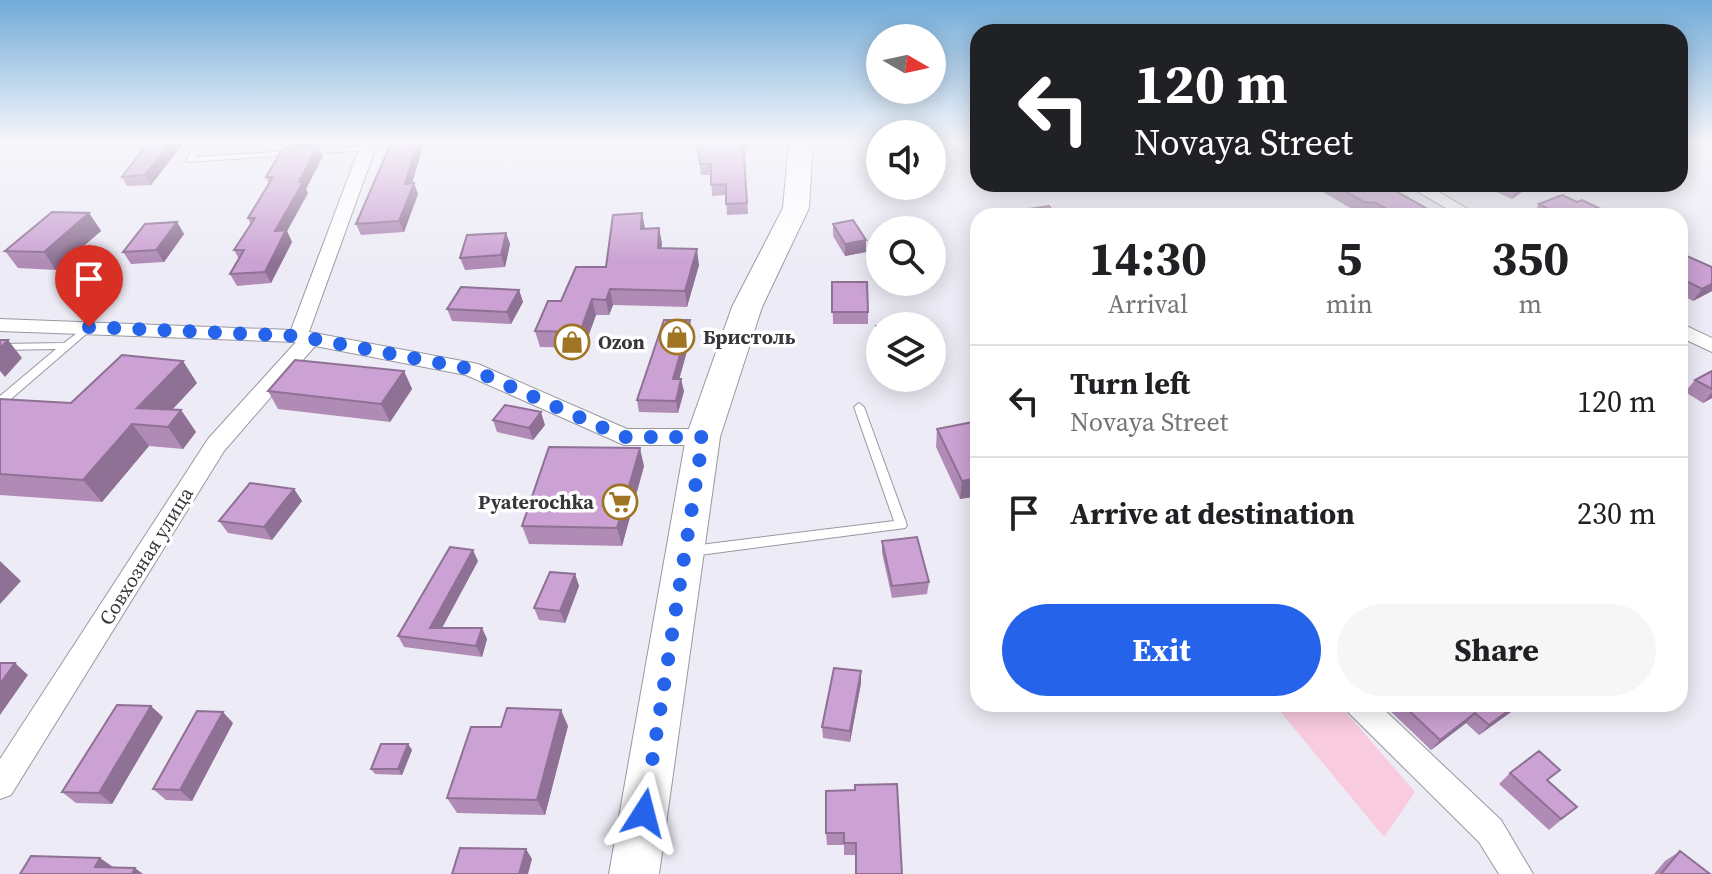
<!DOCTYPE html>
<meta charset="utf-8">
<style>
:root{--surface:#fff;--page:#f6f6f6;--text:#202124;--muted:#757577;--line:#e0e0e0;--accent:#2563eb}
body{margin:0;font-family:"Source Serif 4",serif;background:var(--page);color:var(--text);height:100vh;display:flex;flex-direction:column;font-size:30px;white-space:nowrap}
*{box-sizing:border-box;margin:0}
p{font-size:26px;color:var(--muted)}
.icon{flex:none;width:44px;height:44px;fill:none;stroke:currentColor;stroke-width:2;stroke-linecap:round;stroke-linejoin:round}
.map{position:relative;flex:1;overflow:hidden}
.side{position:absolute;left:970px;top:208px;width:718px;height:504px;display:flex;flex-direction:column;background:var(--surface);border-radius:24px;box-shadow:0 4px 20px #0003}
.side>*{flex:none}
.banner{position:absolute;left:970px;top:24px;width:718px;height:168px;border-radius:24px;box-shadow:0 4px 20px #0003;background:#202124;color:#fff;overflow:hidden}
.needle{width:52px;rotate:99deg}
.controls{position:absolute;left:866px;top:24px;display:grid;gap:16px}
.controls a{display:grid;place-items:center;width:80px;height:80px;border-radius:50%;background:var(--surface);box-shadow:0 4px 20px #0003;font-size:40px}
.pin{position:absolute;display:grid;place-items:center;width:68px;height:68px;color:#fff;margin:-82px -34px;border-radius:50% 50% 50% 0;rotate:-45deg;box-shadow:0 0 8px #0007}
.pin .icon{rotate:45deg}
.me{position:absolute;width:88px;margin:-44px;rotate:9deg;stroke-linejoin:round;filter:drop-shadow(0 0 6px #0008)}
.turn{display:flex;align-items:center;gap:28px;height:168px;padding:0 32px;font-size:36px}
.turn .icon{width:104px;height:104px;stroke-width:2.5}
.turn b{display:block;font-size:56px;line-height:68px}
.eta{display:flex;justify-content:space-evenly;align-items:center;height:136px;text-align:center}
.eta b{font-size:48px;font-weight:700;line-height:56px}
.cta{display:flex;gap:16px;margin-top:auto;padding:16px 32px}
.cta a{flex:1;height:92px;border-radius:48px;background:var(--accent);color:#fff;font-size:32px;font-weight:700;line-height:92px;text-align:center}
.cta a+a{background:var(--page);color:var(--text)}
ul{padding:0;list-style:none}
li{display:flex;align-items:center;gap:24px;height:112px;padding:0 32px;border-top:2px solid var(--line)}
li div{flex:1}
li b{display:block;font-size:30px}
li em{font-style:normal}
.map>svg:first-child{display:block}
.green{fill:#f8cbde}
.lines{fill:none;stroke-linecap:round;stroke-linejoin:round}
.service-casing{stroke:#9998a1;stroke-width:2}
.minor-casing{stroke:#9998a1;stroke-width:2}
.primary-casing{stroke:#9998a1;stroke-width:2}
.service{fill:#fff;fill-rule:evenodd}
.minor{fill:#fff;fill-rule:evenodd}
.primary{fill:#fff;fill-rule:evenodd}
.wall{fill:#af8bb5}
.shaded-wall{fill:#8e7194}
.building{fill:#cba2d3;stroke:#8e7194;stroke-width:2}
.route{stroke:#2563eb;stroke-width:14;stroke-dasharray:0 25.2}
.labels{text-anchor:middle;stroke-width:7;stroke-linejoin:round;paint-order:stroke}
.poi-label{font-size:20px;font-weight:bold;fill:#38383c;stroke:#fff;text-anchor:start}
.street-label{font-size:20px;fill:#38383c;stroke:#fff}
</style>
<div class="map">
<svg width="1712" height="874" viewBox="0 0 1712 874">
<rect width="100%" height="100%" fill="#edecf6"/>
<!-- green -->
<path class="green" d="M 1274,704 L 1339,704 L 1415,792 L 1384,837 Z"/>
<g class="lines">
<!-- service casing -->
<g class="service-casing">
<path id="service" d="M 198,141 L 206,141 L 196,157 L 367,146 L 371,148 L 367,150 L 187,162 L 186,160 Z
M 89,324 L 94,327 L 92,329 L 4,405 L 0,406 L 0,396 L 56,349 L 0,350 L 0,344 L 64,343 Z
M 859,403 L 864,407 L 907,525 L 905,528 L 692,556 L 688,554 L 686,551 L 688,548 L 692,546 L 894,521 L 854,407 Z"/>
</g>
<!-- minor casing -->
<g class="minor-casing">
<path id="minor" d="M 362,141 L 378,141 L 309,332 L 478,364 L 627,429 L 703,429 L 711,432 L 714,437 L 711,442 L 703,445 L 624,445 L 466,375 L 315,346 L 224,451 L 11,795 L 0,799 L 0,759 L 208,439 L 296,342 L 0,331 L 0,319 L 291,330 Z
M 1405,184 L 1425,184 L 1480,216 L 1459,216 Z
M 1680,323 L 1712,338 L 1712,352 L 1680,337 Z
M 1345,704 L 1378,704 L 1501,820 L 1533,874 L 1499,874 L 1479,842 L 1349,713 Z"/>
</g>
<!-- primary casing -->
<g class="primary-casing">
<path id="primary" d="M 789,141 L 813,141 L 809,208 L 762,307 L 720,437 L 659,874 L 609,874 L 686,437 L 732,307 L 783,208 Z"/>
</g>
<!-- service -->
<use href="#service" class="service"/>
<!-- minor -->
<use href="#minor" class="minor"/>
<!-- primary -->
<use href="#primary" class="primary"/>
</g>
<!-- wall -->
<path class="wall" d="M 149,141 L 185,141 L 151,185 L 127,186 L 122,177 Z
M 291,141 L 329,141 L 327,146 L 318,146 L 323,156 L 306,189 L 308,193 L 287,231 L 292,242 L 271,283 L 237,286 L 230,274 L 239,259 L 234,250 L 251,225 L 248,218 L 269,184 L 266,177 L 293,147 Z
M 392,141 L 431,141 L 429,145 L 423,146 L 412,183 L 418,194 L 404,232 L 361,235 L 356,224 Z
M 697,141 L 750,141 L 750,149 L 744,149 L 748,214 L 727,215 L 726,195 L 712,196 L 711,175 L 701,175 Z
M 1309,184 L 1383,184 L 1440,216 L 1374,216 L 1371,214 L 1359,213 Z
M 1478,184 L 1531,184 L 1529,187 L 1512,199 Z
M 1577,202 L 1615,216 L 1532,216 L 1539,204 Z
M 89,213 L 101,231 L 56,270 L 18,268 L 5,251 Z
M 177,222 L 184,234 L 164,262 L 131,264 L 123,252 Z
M 833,224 L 866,240 L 866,252 L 845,256 L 833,236 Z
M 645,228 L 662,243 L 661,248 L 699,265 L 687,307 L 613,305 L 609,315 L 596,315 L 584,348 L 540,347 L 535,331 L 606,267 Z
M 506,233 L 510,244 L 505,267 L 465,270 L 460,258 Z
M 1680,253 L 1712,267 L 1712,291 L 1693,301 L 1680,294 Z
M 832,282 L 868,312 L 868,324 L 833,324 Z
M 519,290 L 523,302 L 511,324 L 452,321 L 447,309 Z
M 876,326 L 880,326 L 880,349 L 876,338 Z
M 692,333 L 679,379 L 684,391 L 678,413 L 639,412 L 637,400 Z
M 404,371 L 412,389 L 390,422 L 278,409 L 268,391 Z
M 1712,371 L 1712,398 L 1703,403 L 1685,392 L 1695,380 Z
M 197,383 L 172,410 L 181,410 L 196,432 L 183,449 L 149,446 L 102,502 L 0,495 L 0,399 L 71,403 Z
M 493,420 L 545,425 L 533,440 L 497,432 Z
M 978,421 L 978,496 L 960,499 L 936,447 L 937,429 Z
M 644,466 L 622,546 L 529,544 L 522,526 Z
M 294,489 L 302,501 L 272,540 L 228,533 L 219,521 Z
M 882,541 L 929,582 L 927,594 L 892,598 L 882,553 Z
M 478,561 L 442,628 L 482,628 L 487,639 L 482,657 L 404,647 L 398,636 Z
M 575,574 L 579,586 L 565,623 L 539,620 L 534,608 Z
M 861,671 L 861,683 L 850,742 L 823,738 L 822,727 Z
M 1383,704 L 1518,704 L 1511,712 L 1479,735 L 1466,723 L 1431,750 Z
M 163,717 L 112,804 L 76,803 L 62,792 Z
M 233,723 L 192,801 L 166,800 L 153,789 Z
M 568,726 L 545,815 L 457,813 L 447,798 L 501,727 Z
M 408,744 L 412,750 L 402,775 L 375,774 L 371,769 Z
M 1510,773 L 1548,781 L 1577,807 L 1549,830 L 1499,784 Z
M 855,790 L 856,855 L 844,855 L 844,845 L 827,845 L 826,833 Z
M 1680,851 L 1710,874 L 1654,874 L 1665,861 Z"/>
<!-- shaded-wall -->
<path class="shaded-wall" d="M 173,141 L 185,141 L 151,185 L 145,175 Z
M 418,141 L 421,141 L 423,146 L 409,194 L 405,184 Z
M 318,145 L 323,156 L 306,189 L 308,193 L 287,231 L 292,242 L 271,283 L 265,272 L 275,231 Z
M 414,183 L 418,194 L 404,232 L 399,221 Z
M 1524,184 L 1531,184 L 1529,187 L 1512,199 L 1518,188 Z
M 89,213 L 101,231 L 56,270 L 44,252 Z
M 642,213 L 645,228 L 641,229 Z
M 177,222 L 184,234 L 164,262 L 156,250 Z
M 659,228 L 662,243 L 660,263 L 658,248 Z
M 506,233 L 510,244 L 505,267 L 501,255 Z
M 866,240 L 866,252 L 845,256 L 845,244 Z
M 697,249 L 699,265 L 687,307 L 685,291 Z
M 1712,284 L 1712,291 L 1693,301 L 1702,289 Z
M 610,289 L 613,305 L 609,315 L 606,300 Z
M 519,290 L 523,302 L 511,324 L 507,312 Z
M 592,299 L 596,315 L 584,348 L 580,332 Z
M 690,320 L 692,333 L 676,391 L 673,379 Z
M 8,340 L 22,358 L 5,377 L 0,371 L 0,348 Z
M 183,361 L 197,383 L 157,426 L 137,408 Z
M 932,365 L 935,365 L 934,377 L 932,377 Z
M 404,371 L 412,389 L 390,422 L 381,404 Z
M 894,378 L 927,378 L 893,383 Z
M 681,379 L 684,391 L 678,413 L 676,401 Z
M 1712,392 L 1712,398 L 1703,403 Z
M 181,410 L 196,432 L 183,449 L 168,427 Z
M 541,412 L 545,425 L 533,440 L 529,428 Z
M 132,424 L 149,446 L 102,502 L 83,480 Z
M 640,448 L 644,466 L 622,546 L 617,528 Z
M 978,478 L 978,496 L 960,499 L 962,481 Z
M 294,489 L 302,501 L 272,540 L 264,527 Z
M 473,550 L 478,561 L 436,639 L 430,628 Z
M 0,561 L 21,581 L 0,604 Z
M 575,574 L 579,586 L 565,623 L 560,611 Z
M 482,628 L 487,639 L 482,657 L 476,646 Z
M 15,663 L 28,675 L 0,715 L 0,684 Z
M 861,671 L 861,683 L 850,742 L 850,731 Z
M 1518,704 L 1511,712 L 1479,735 L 1489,725 Z
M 151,706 L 163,717 L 112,804 L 99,793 Z
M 561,710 L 568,726 L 545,815 L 537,800 Z
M 223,712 L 233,723 L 192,801 L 180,790 Z
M 1475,713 L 1466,723 L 1431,750 L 1440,740 Z
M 408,744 L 412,750 L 402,775 L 398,769 Z
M 526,849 L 532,859 L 528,874 L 519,874 Z
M 100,858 L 119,871 L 95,867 Z
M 135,868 L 143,874 L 132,874 Z"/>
<!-- building -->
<path class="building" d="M 149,141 L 173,141 L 145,175 L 122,177 Z
M 392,141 L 418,141 L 405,184 L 414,183 L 399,221 L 356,224 Z
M 697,141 L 743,141 L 747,203 L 726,204 L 726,184 L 711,185 L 711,164 L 700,164 Z
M 318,145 L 299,182 L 303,182 L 275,231 L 286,230 L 265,272 L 230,274 L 244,250 L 234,250 L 255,218 L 248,218 L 273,177 L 266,177 L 283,148 Z
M 1333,184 L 1383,184 L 1440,216 L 1399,216 L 1376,203 L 1364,202 Z
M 1509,184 L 1524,184 L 1518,188 Z
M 1562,195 L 1577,202 L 1582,200 L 1615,216 L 1561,216 L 1539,204 Z
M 1049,206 L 1056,216 L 1034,216 L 1029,209 Z
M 52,212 L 89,213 L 44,252 L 5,251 Z
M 642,213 L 641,229 L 659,228 L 658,248 L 697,249 L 685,291 L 610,289 L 606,300 L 592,299 L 580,332 L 535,331 L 548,301 L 561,301 L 576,267 L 606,267 L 613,215 Z
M 853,220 L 866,240 L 845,244 L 833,224 Z
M 177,222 L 156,250 L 123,252 L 145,224 Z
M 506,233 L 501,255 L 460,258 L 467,235 Z
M 1680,253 L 1712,267 L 1712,284 L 1702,289 L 1680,278 Z
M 832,282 L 867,282 L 868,312 L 832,312 Z
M 461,287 L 519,290 L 507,312 L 447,309 Z
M 664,320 L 690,320 L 673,379 L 681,379 L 676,401 L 637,400 Z
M 902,322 L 904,326 L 880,326 L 880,336 L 876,326 Z
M 0,340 L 8,340 L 0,348 Z
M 122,355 L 183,361 L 137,408 L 181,410 L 168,427 L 132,424 L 83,480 L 0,474 L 0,399 L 71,403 Z
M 295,360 L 404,371 L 381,404 L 268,391 Z
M 1712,371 L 1712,389 L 1695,380 Z
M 505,405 L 541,412 L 529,428 L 493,420 Z
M 978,421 L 978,478 L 962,481 L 937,429 Z
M 549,447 L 640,448 L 617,528 L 522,526 Z
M 250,483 L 294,489 L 264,527 L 219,521 Z
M 917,537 L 929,582 L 892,586 L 882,541 Z
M 450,547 L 473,550 L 430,628 L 482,628 L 476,646 L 398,636 Z
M 550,572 L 575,574 L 560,611 L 534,608 Z
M 0,663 L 15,663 L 0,684 Z
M 834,668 L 861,671 L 850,731 L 822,727 Z
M 1402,704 L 1517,704 L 1489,725 L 1475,713 L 1440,740 Z
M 117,705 L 151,706 L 99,793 L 62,792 Z
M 507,708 L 561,710 L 537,800 L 447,798 L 471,727 L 501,727 Z
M 197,711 L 223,712 L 180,790 L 153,789 Z
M 381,744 L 408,744 L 398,769 L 371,769 Z
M 1539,751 L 1560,770 L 1547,780 L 1577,807 L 1561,819 L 1510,773 Z
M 897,784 L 902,874 L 856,874 L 856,843 L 844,843 L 844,833 L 826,833 L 826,791 L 855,790 L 855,785 Z
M 460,848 L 526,849 L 519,874 L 452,874 Z
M 1680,851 L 1710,874 L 1661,874 Z
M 31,856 L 100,858 L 95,867 L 135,868 L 132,874 L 20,874 Z"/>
<!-- sky -->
<linearGradient id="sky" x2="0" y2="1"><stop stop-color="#71abd8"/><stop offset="0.54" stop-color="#f7f6fb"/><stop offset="1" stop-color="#f7f6fb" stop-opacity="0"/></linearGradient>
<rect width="1712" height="263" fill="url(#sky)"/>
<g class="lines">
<!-- route -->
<path class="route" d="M 89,327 L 298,336 L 471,369 L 624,437 L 703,437 L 644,813"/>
</g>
<!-- icons -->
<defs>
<g id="shop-ring" transform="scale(1.8)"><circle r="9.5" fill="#fff" stroke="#9f7423" stroke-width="1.5"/><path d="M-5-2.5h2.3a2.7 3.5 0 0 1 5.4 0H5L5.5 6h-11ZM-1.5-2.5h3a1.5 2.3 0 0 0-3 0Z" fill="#9f7423"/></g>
<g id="supermarket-ring" transform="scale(1.8)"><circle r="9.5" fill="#fff" stroke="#9f7423" stroke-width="1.5"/><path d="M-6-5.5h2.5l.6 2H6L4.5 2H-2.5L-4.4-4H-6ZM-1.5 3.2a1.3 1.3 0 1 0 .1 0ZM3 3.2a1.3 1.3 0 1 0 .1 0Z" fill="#9f7423"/></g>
</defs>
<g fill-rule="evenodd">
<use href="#shop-ring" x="677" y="337"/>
<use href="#shop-ring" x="572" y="342"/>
<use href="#supermarket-ring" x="620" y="502"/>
</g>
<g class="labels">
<!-- poi labels -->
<g class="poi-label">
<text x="703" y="344">Бристоль</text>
<text x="598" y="349">Ozon</text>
<text x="594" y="509" text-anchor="end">Pyaterochka</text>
</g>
<!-- street labels -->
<g class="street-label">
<text transform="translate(146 556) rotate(-58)" y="7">Совхозная улица</text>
</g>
</g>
</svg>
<div class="controls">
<a><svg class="needle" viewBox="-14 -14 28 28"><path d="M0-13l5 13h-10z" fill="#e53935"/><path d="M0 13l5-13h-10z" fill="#757577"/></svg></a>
<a><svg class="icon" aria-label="sound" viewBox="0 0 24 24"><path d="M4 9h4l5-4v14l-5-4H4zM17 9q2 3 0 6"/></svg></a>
<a><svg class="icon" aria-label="search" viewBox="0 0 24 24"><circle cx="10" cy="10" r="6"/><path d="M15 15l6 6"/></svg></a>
<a><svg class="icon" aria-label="layers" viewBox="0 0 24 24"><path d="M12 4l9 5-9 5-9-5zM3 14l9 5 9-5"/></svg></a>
</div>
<div class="pin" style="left:89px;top:327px;background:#d93025"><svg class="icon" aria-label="arrive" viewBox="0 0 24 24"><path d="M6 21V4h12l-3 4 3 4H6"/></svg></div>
<svg class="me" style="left:644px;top:813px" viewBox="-20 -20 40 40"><path d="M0-17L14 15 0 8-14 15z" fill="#2563eb" stroke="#fff" stroke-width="4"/></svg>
<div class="banner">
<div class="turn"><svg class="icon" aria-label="left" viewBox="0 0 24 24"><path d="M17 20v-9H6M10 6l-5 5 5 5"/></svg><div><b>120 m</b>Novaya Street</div></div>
</div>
<section class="side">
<div class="eta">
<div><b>14:30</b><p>Arrival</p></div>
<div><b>5</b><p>min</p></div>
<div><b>350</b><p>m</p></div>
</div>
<ul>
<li><svg class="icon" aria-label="left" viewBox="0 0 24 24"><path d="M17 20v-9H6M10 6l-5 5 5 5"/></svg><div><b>Turn left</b><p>Novaya Street</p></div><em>120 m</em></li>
<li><svg class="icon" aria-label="arrive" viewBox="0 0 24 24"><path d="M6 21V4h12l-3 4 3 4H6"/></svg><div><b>Arrive at destination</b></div><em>230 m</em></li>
</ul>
<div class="cta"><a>Exit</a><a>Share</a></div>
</section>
</div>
